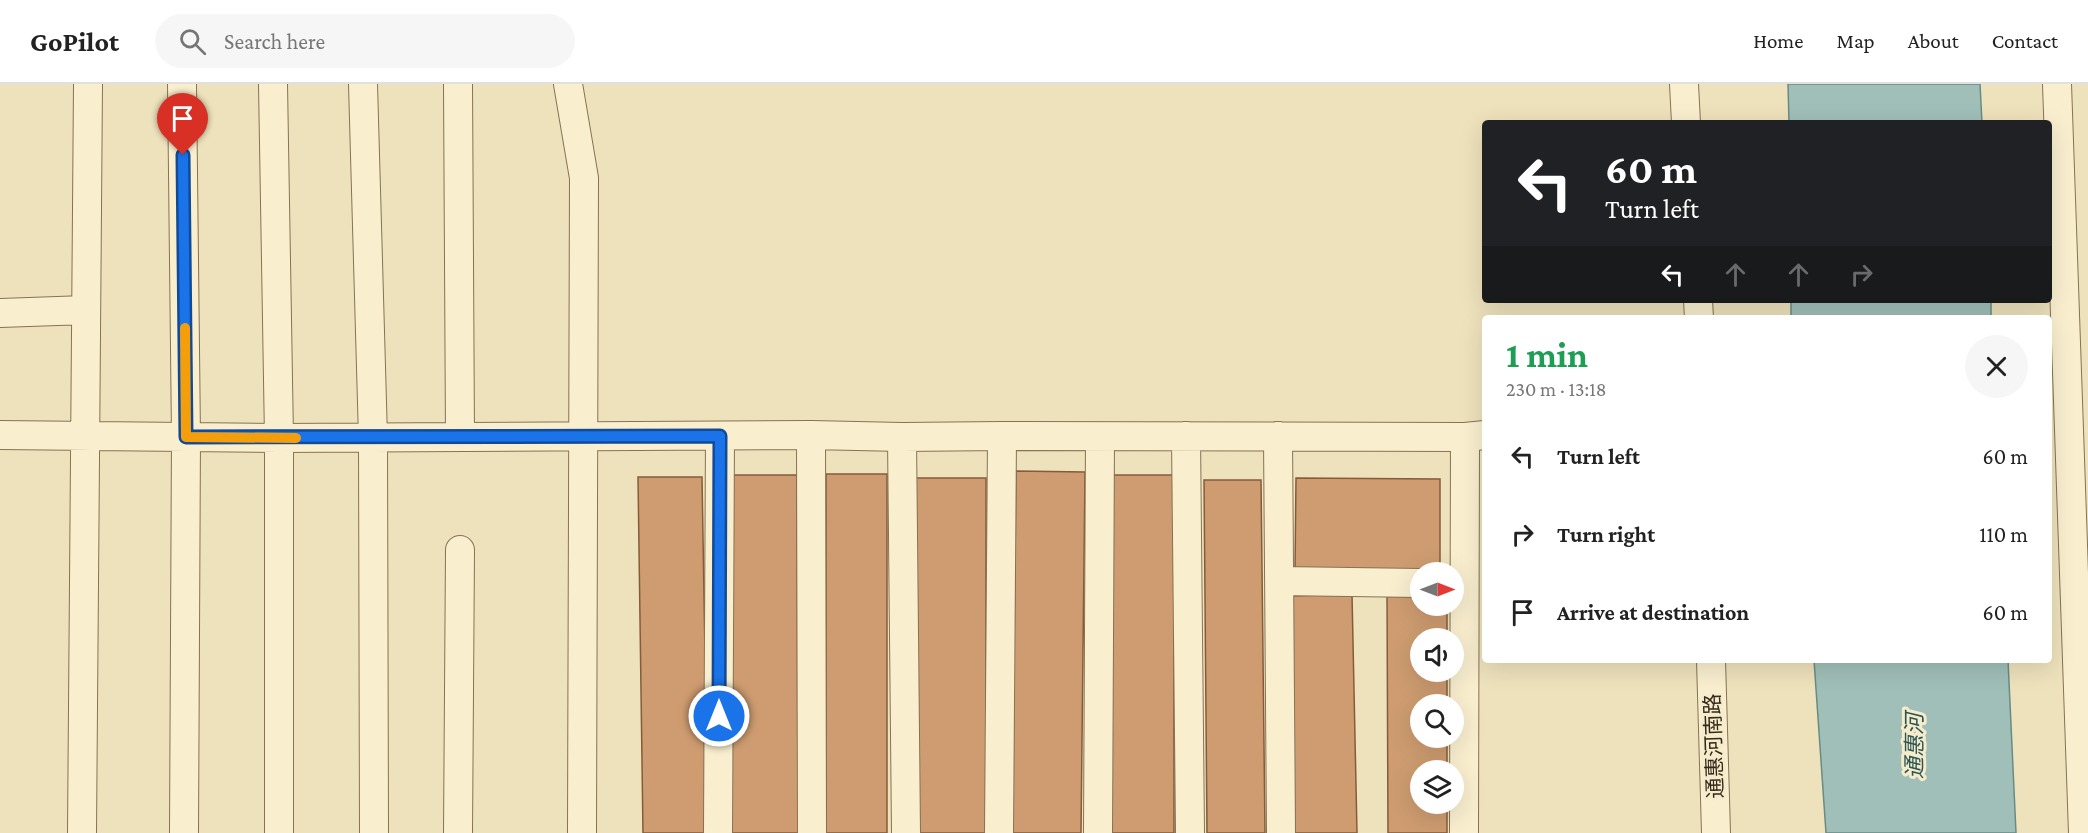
<!DOCTYPE html>
<meta charset="utf-8">
<style>
:root{--surface:#fff;--page:#f6f6f6;--text:#222;--muted:#767676;--line:#e0e0e0}
body{margin:0;font-family:"Crimson Pro","Noto Sans SC",serif;background:var(--page);color:var(--text);height:100vh;display:flex;flex-direction:column;font-size:22px;white-space:nowrap}
*{box-sizing:border-box;margin:0}
p{font-size:20px;color:var(--muted)}
.icon{flex:none;width:33px;height:33px;fill:none;stroke:currentColor;stroke-width:2;stroke-linecap:round;stroke-linejoin:round}
.map{position:relative;flex:1;overflow:hidden}
.side{position:absolute;left:1482px;top:231px;width:570px;height:348px;display:flex;flex-direction:column;background:var(--surface);border-radius:6px;box-shadow:0 6px 24px #0002}
.side>*{flex:none}
.banner{position:absolute;left:1482px;top:36px;width:570px;height:183px;border-radius:6px;box-shadow:0 6px 24px #0002;background:#202124;color:#fff;overflow:hidden}
.needle{width:39px;rotate:90deg}
.fabs{position:absolute;left:1410px;top:478px;display:grid;gap:12px}
.fabs a{display:grid;place-items:center;width:54px;height:54px;border-radius:50%;background:var(--surface);box-shadow:0 6px 24px #0002;font-size:30px}
.pin{position:absolute;display:grid;place-items:center;width:51px;height:51px;color:#fff;margin:-62px -26px;border-radius:50% 50% 50% 0;rotate:-45deg;box-shadow:0 0 6px #0007}
.pin .icon{rotate:45deg}
.me{position:absolute;width:66px;margin:-33px;rotate:0deg;stroke-linejoin:round;filter:drop-shadow(0 0 4px #0008)}
.turn{display:flex;align-items:center;gap:21px;height:126px;padding:0 24px;font-size:27px}
.turn .icon{width:78px;height:78px;stroke-width:2.5}
.turn b{display:block;font-size:42px;line-height:51px}
.lanes{display:flex;align-items:center;height:57px;padding:0 24px;background:#0003;justify-content:center;gap:30px;direction:ltr}
.lanes .off{opacity:.35}
.round{display:grid;place-items:center;flex:none;width:63px;height:63px;border-radius:32px;background:var(--page)}
.head{display:flex;align-items:center;justify-content:space-between;height:102px;padding:0 24px}
h1{font-size:36px;font-weight:700;line-height:45px;color:#1e9e55}
ul{padding:0;list-style:none}
li{display:flex;align-items:center;gap:18px;height:78px;padding:0 24px}
li div{flex:1}
li b{display:block;font-size:22px}
li em{font-style:normal}
header{display:flex;align-items:center;gap:36px;box-sizing:border-box;height:84px;padding:0 30px;background:var(--surface);border-bottom:2px solid var(--line)}
header strong{font-size:28px}
nav{display:flex;gap:33px;margin-inline-start:auto;font-size:21px}
.search{width:420px;height:54px;background:var(--page);display:flex;align-items:center;gap:15px;box-sizing:border-box;padding:0 21px;border-radius:33px;color:var(--muted);font-size:22px}
.map>svg:first-child{display:block}
.water{fill:#a0bfb8;stroke:#688c85;stroke-width:1.5}
.building{fill:#ce9c70;stroke:#855c3b;stroke-width:1.5}
.lines{fill:none;stroke-linecap:round;stroke-linejoin:round}
.minor-casing{stroke:#867255;stroke-width:30}
.minor{stroke:#f9efcf;stroke-width:28}
.route-casing{stroke:#114b97;stroke-width:15}
.route{stroke:#1a73e8;stroke-width:10}
.slow{stroke:#f59e0b;stroke-width:10}
.labels{text-anchor:middle;stroke-width:6;stroke-linejoin:round;paint-order:stroke}
.street-label{font-size:21px;fill:#34281b;stroke:#f6eccb}
.water-label{font-size:22px;font-style:italic;fill:#295554;stroke:#f6eccb}
</style>
<header>
<strong>GoPilot</strong>
<div class="search"><svg class="icon" aria-label="search" viewBox="0 0 24 24"><circle cx="10" cy="10" r="6"/><path d="M15 15l6 6"/></svg>Search here</div>
<nav><a>Home</a><a>Map</a><a>About</a><a>Contact</a></nav>
</header>
<div class="map">
<svg width="2088" height="749" viewBox="0 0 2088 749">
<rect width="100%" height="100%" fill="#eee2bc"/>
<!-- water -->
<path class="water" d="M 1788,0 L 1980,0 L 1982,39 L 1789,39 Z
M 1791,216 L 1991,216 L 1991,234 L 1791,234 Z
M 1814,576 L 2008,576 L 2016,749 L 1826,749 Z"/>
<!-- building -->
<path class="building" d="M 1016,387 L 1085,388 L 1081,749 L 1012,749 Z
M 826,390 L 887,390 L 887,749 L 826,749 Z
M 730,391 L 797,391 L 798,749 L 730,749 Z
M 1110,391 L 1174,391 L 1174,749 L 1109,749 Z
M 638,393 L 702,393 L 708,749 L 643,749 Z
M 914,394 L 986,394 L 986,749 L 914,749 Z
M 1296,394 L 1440,395 L 1440,487 L 1295,487 Z
M 1204,396 L 1261,396 L 1265,749 L 1207,749 Z
M 1420,506 L 1420,522 L 1447,522 L 1447,555 L 1420,555 L 1420,588 L 1447,588 L 1447,621 L 1420,621 L 1420,654 L 1447,654 L 1447,687 L 1420,687 L 1420,720 L 1447,720 L 1447,749 L 1388,749 L 1387,507 Z
M 1352,510 L 1357,749 L 1294,749 L 1290,512 Z"/>
<g class="lines">
<!-- minor casing -->
<g class="minor-casing">
<path id="minor" d="M 182,0 L 186,353 L 184,749
M 273,0 L 279,354 L 279,749
M 363,0 L 373,354 L 374,749
M 458,0 L 460,353
M 568,0 L 584,94 L 582,749
M 1684,0 L 1686,39
M 2057,0 L 2083,749
M 1698,216 L 1699,234
M 0,229 L 86,226
M 0,351 L 279,354 L 811,351 L 902,353 L 1002,352 L 1465,353 L 1485,351
M 811,351 L 812,749
M 1186,352 L 1190,749
M 1278,352 L 1281,749
M 902,353 L 906,749
M 1280,497 L 1420,499
M 1711,576 L 1716,749
M 82,749 L 88,0
M 458,749 L 460,466
M 718,749 L 720,352
M 999,749 L 1002,352
M 1098,749 L 1100,353
M 1464,749 L 1465,353"/>
</g>
<!-- minor -->
<use href="#minor" class="minor"/>
</g>
<g class="lines">
<!-- route casing -->
<g class="route-casing">
<path id="route" d="M 183,71 L 186,353 L 720,352 L 719,632"/>
</g>
<!-- route -->
<use href="#route" class="route"/>
<!-- slow -->
<path class="slow" d="M 185,244 L 186,353 L 296,354"/>
</g>
<g class="labels">
<!-- street labels -->
<g class="street-label">
<text transform="translate(1714 662) rotate(-92)" y="7">通惠河南路</text>
</g>
<!-- water labels -->
<g class="water-label">
<text transform="translate(1914 662) rotate(-90)" y="8">通惠河</text>
</g>
</g>
</svg>
<div class="fabs">
<a><svg class="needle" viewBox="-14 -14 28 28"><path d="M0-13l5 13h-10z" fill="#e53935"/><path d="M0 13l5-13h-10z" fill="#767676"/></svg></a>
<a><svg class="icon" aria-label="sound" viewBox="0 0 24 24"><path d="M4 9h4l5-4v14l-5-4H4zM17 9q2 3 0 6"/></svg></a>
<a><svg class="icon" aria-label="search" viewBox="0 0 24 24"><circle cx="10" cy="10" r="6"/><path d="M15 15l6 6"/></svg></a>
<a><svg class="icon" aria-label="layers" viewBox="0 0 24 24"><path d="M12 4l9 5-9 5-9-5zM3 14l9 5 9-5"/></svg></a>
</div>
<div class="pin" style="left:183px;top:71px;background:#d93025"><svg class="icon" aria-label="arrive" viewBox="0 0 24 24"><path d="M6 21V4h12l-3 4 3 4H6"/></svg></div>
<svg class="me" style="left:719px;top:632px" viewBox="-20 -20 40 40"><circle r="17" fill="#1a73e8" stroke="#fff" stroke-width="3"/><path d="M0-11L8 9 0 5-8 9z" fill="#fff"/></svg>
<div class="banner">
<div class="turn"><svg class="icon" aria-label="left" viewBox="0 0 24 24"><path d="M17 20v-9H6M10 6l-5 5 5 5"/></svg><div><b>60 m</b>Turn left</div></div>
<div class="lanes"><svg class="icon" aria-label="left" viewBox="0 0 24 24"><path d="M17 20v-9H6M10 6l-5 5 5 5"/></svg><svg class="icon off" aria-label="ahead" viewBox="0 0 24 24"><path d="M12 20V5M6 11l6-6 6 6"/></svg><svg class="icon off" aria-label="ahead" viewBox="0 0 24 24"><path d="M12 20V5M6 11l6-6 6 6"/></svg><svg class="icon off" aria-label="right" viewBox="0 0 24 24"><path d="M7 20v-9h11M14 6l5 5-5 5"/></svg></div>
</div>
<section class="side">
<div class="head"><div><h1>1 min</h1><p>230 m · 13:18</p></div><a class="round"><svg class="icon" aria-label="close" viewBox="0 0 24 24"><path d="M6 6l12 12M18 6L6 18"/></svg></a></div>
<ul>
<li><svg class="icon" aria-label="left" viewBox="0 0 24 24"><path d="M17 20v-9H6M10 6l-5 5 5 5"/></svg><div><b>Turn left</b></div><em>60 m</em></li>
<li><svg class="icon" aria-label="right" viewBox="0 0 24 24"><path d="M7 20v-9h11M14 6l5 5-5 5"/></svg><div><b>Turn right</b></div><em>110 m</em></li>
<li><svg class="icon" aria-label="arrive" viewBox="0 0 24 24"><path d="M6 21V4h12l-3 4 3 4H6"/></svg><div><b>Arrive at destination</b></div><em>60 m</em></li>
</ul>
</section>
</div>
